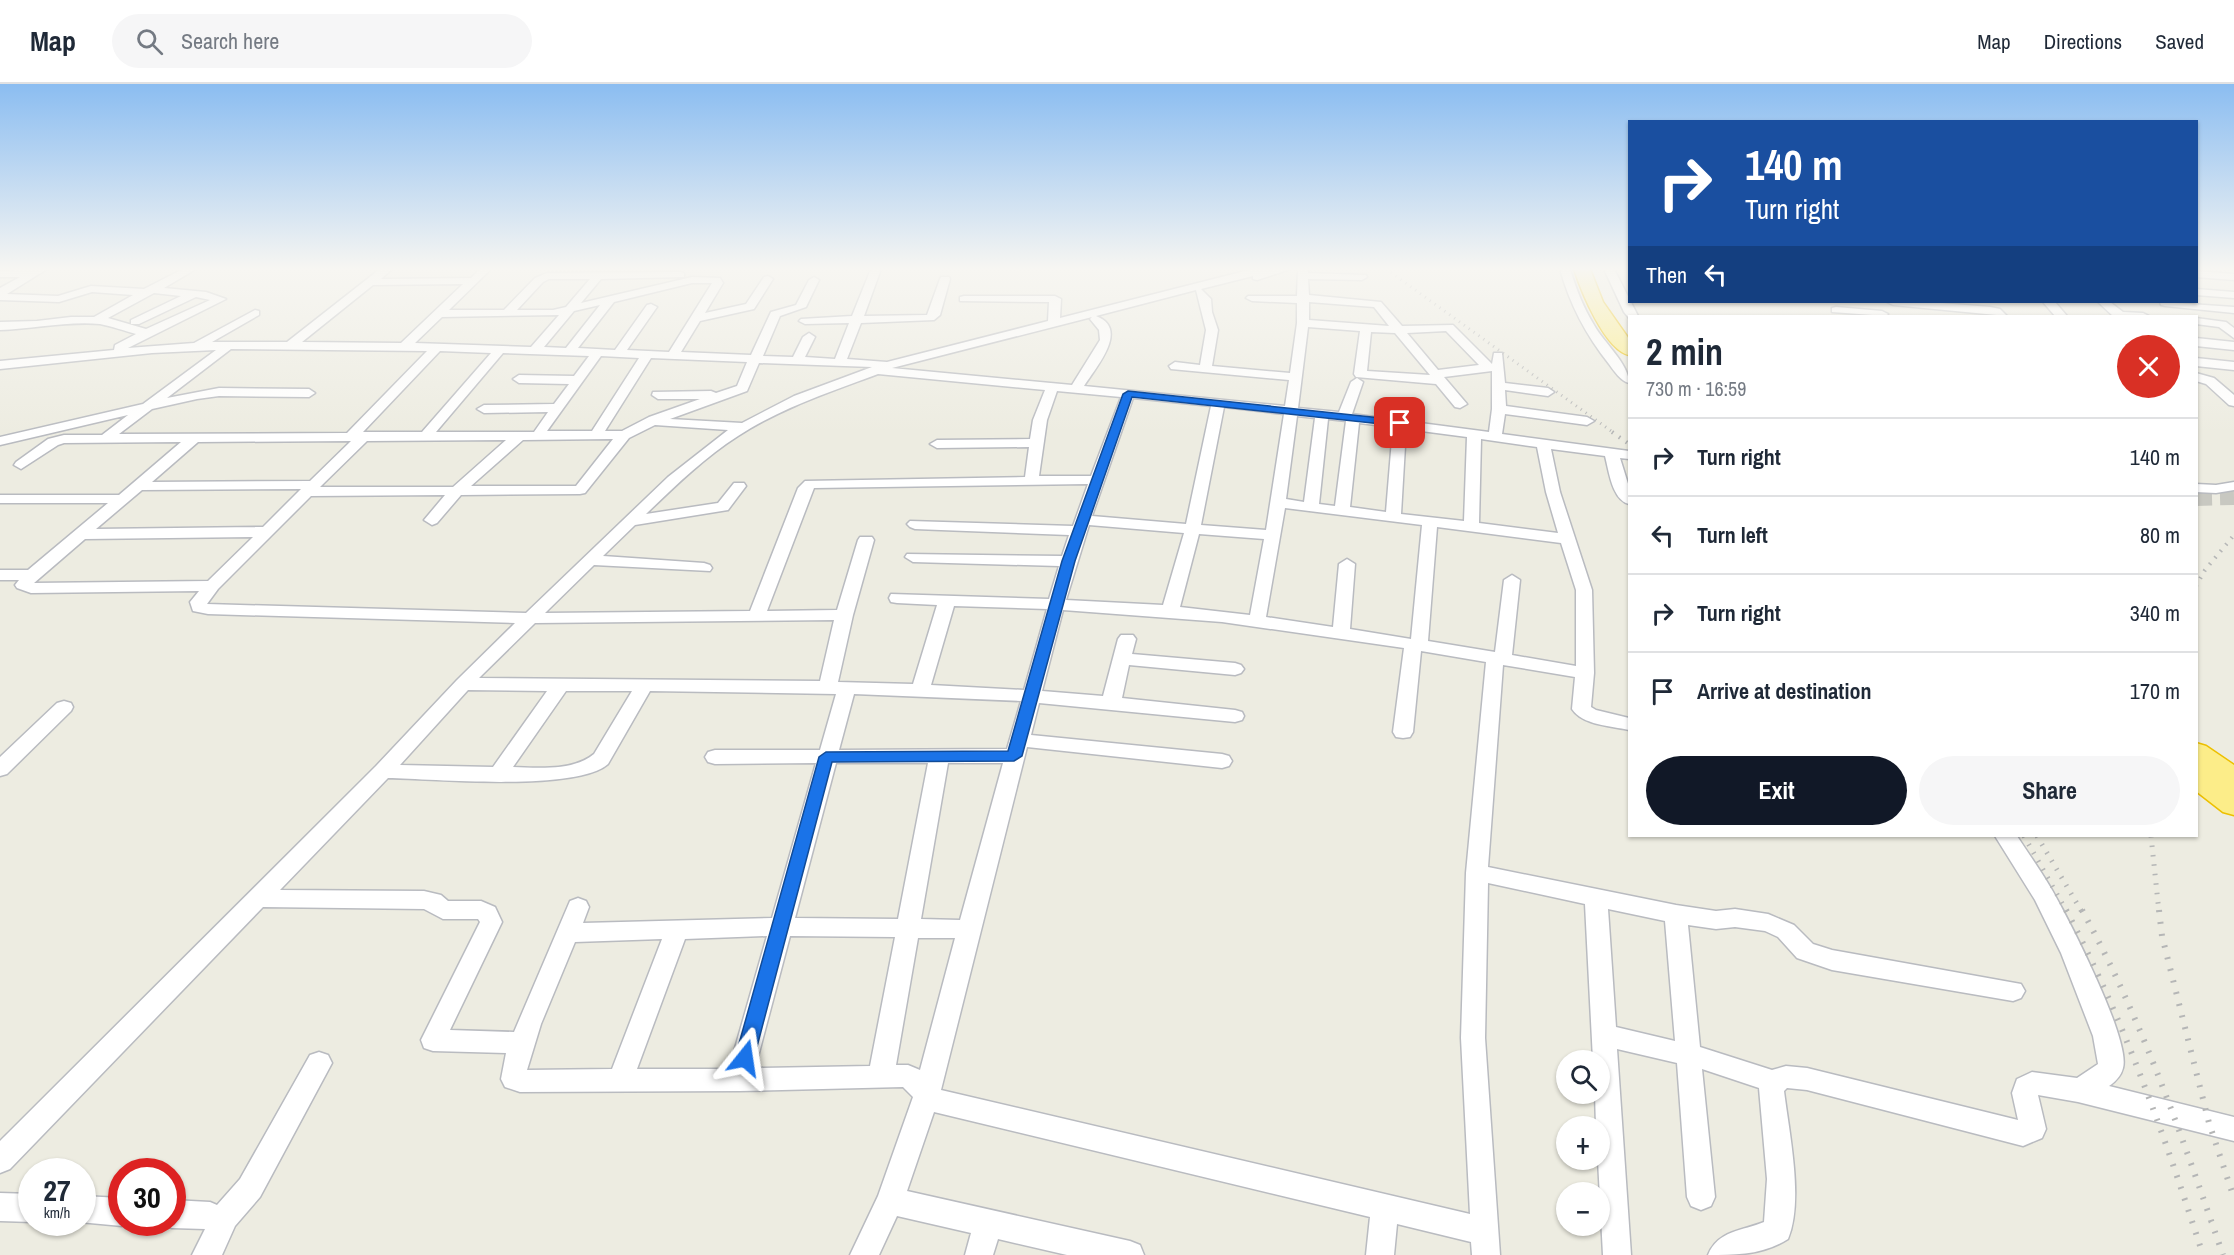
<!DOCTYPE html>
<meta charset="utf-8">
<style>
:root{--surface:#fff;--page:#f6f6f7;--text:#1f2937;--muted:#747a83;--line:#e0e1e3;--accent:#111827}
body{margin:0;font-family:"Archivo Narrow",sans-serif;background:var(--page);color:var(--text);height:100vh;display:flex;flex-direction:column;font-size:22px;white-space:nowrap}
*{box-sizing:border-box;margin:0}
p{font-size:20px;color:var(--muted)}
.icon{flex:none;width:33px;height:33px;fill:none;stroke:currentColor;stroke-width:2;stroke-linecap:round;stroke-linejoin:round}
.map{position:relative;flex:1;overflow:hidden}
.panel{position:absolute;left:1628px;top:231px;width:570px;height:522px;display:flex;flex-direction:column;background:var(--surface);border-radius:0px;box-shadow:0 2px 4px #0004}
.panel>*{flex:none}
.hud{position:absolute;left:1628px;top:36px;width:570px;height:183px;border-radius:0px;box-shadow:0 2px 4px #0004;background:#1a4fa0;color:#fff;overflow:hidden}
.buttons{position:absolute;left:1556px;top:966px;display:grid;gap:12px}
.buttons a{display:grid;place-items:center;width:54px;height:54px;border-radius:50%;background:var(--surface);box-shadow:0 2px 4px #0004;font-size:30px}
.speed{position:absolute;left:18px;top:1074px;display:flex;gap:12px;font-size:30px;font-weight:700;text-align:center}
.speed>*{display:grid;place-content:center;width:78px;height:78px;border-radius:50%;background:var(--surface);box-shadow:0 2px 4px #0004;line-height:1}
.speed small{font-size:15px;font-weight:400}
.speed .limit{border:9px solid #d22;background:#fff;color:#111}
.pin{position:absolute;display:grid;place-items:center;width:51px;height:51px;color:#fff;margin:-26px;border-radius:12px;box-shadow:0 3px 9px #0006}
.me{position:absolute;width:66px;margin:-33px;rotate:15deg;stroke-linejoin:round;filter:drop-shadow(0 0 4px #0008)}
.turn{display:flex;align-items:center;gap:21px;height:126px;padding:0 18px;font-size:27px}
.turn .icon{width:78px;height:78px;stroke-width:2.5}
.turn b{display:block;font-size:42px;line-height:51px}
.then{display:flex;align-items:center;height:57px;padding:0 18px;background:#0003;gap:12px;font-size:22px}
.round{display:grid;place-items:center;flex:none;width:63px;height:63px;border-radius:32px;background:var(--page)}
.overview{display:flex;align-items:center;justify-content:space-between;height:102px;padding:0 18px}
h1{font-size:36px;font-weight:700;line-height:45px}
.button{display:flex;gap:12px;margin-top:auto;padding:12px 18px}
.button a{flex:1;height:69px;border-radius:36px;background:var(--accent);color:#fff;font-size:24px;font-weight:700;line-height:69px;text-align:center}
.button a+a{background:var(--page);color:var(--text)}
ul{padding:0;list-style:none}
li{display:flex;align-items:center;gap:18px;height:78px;padding:0 18px;border-top:2px solid var(--line)}
li div{flex:1}
li b{display:block;font-size:22px}
li em{font-style:normal}
header{display:flex;align-items:center;gap:36px;box-sizing:border-box;height:84px;padding:0 30px;background:var(--surface);border-bottom:2px solid var(--line)}
header strong{font-size:28px}
nav{display:flex;gap:33px;margin-inline-start:auto;font-size:21px}
.search{width:420px;height:54px;background:var(--page);display:flex;align-items:center;gap:15px;box-sizing:border-box;padding:0 21px;border-radius:33px;color:var(--muted);font-size:22px}
.map>svg:first-child{display:block}
.lines{fill:none;stroke-linecap:round;stroke-linejoin:round}
.minor-tunnel{stroke:#c8c8c1;stroke-width:16;stroke-dasharray:16 8;stroke-linecap:butt}
.minor-casing{stroke:#b9bbc0;stroke-width:3}
.highway-casing{stroke:#edc001;stroke-width:3}
.minor{fill:#fff;fill-rule:evenodd}
.highway{fill:#fced89;fill-rule:evenodd}
.rail-far3{stroke:#b5b6b6;stroke-width:3;stroke-dasharray:1 5;stroke-linecap:butt}
.rail-far2{stroke:#b5b6b6;stroke-width:4;stroke-dasharray:1.5 7;stroke-linecap:butt}
.rail-far1{stroke:#b5b6b6;stroke-width:5;stroke-dasharray:1.5 8;stroke-linecap:butt}
.rail{stroke:#b5b6b6;stroke-width:6;stroke-dasharray:2 10;stroke-linecap:butt}
.route{fill:#1a73e8;stroke:#114b97;stroke-width:1.5}
</style>
<header>
<strong>Map</strong>
<div class="search"><svg class="icon" aria-label="search" viewBox="0 0 24 24"><circle cx="10" cy="10" r="6"/><path d="M15 15l6 6"/></svg>Search here</div>
<nav><a>Map</a><a>Directions</a><a>Saved</a></nav>
</header>
<div class="map">
<svg width="2234" height="1171" viewBox="0 0 2234 1171">
<rect width="100%" height="100%" fill="#edece1"/>
<g class="lines">
<!-- minor-tunnel -->
<path class="minor-tunnel" d="M 2196,414 L 2234,413"/>
<!-- minor casing -->
<g class="minor-casing">
<path id="minor" d="M 34,185 L 47,185 L 7,210 L 58,212 L 91,202 L 144,205 L 183,185 L 196,185 L 164,204 L 206,208 L 226,215 L 128,264 L 194,259 L 255,226 L 259,227 L 259,231 L 212,258 L 287,258 L 380,185 L 392,185 L 381,195 L 471,194 L 480,185 L 491,185 L 449,226 L 504,226 L 535,194 L 547,189 L 680,188 L 684,189 L 684,193 L 601,195 L 581,219 L 692,193 L 720,194 L 723,199 L 705,229 L 746,220 L 764,193 L 768,192 L 773,195 L 754,225 L 700,237 L 681,268 L 751,271 L 771,228 L 796,221 L 809,196 L 814,193 L 819,196 L 806,223 L 780,232 L 763,272 L 793,273 L 803,253 L 809,249 L 815,253 L 805,273 L 835,275 L 849,239 L 805,240 L 799,237 L 801,235 L 852,232 L 871,185 L 881,185 L 864,232 L 927,231 L 940,195 L 941,193 L 949,193 L 950,195 L 940,231 L 934,236 L 861,239 L 847,275 L 887,278 L 1048,237 L 1049,218 L 960,217 L 960,213 L 964,212 L 1055,212 L 1061,215 L 1060,234 L 1253,185 L 1291,185 L 1257,196 L 1253,195 L 1253,192 L 1201,205 L 1211,215 L 1212,228 L 1218,246 L 1212,282 L 1290,289 L 1297,239 L 1297,219 L 1252,217 L 1246,214 L 1248,212 L 1297,212 L 1298,185 L 1308,185 L 1308,189 L 1366,191 L 1367,193 L 1362,196 L 1308,195 L 1309,211 L 1381,218 L 1402,242 L 1453,241 L 1492,280 L 1494,269 L 1502,269 L 1505,299 L 1548,304 L 1554,308 L 1548,312 L 1505,306 L 1506,322 L 1587,333 L 1594,337 L 1587,341 L 1505,330 L 1502,350 L 1629,367 L 1629,375 L 1620,374 L 1629,403 L 1629,420 C 1612,416 1609,387 1605,372 L 1551,365 L 1560,408 L 1592,506 L 1594,589 L 1591,623 L 1596,626 L 1629,634 L 1629,646 C 1611,642 1582,641 1572,625 L 1575,593 L 1503,581 L 1488,783 L 1676,821 L 1716,827 L 1735,825 L 1768,830 L 1794,841 L 1813,860 L 1832,866 L 2021,900 L 2025,907 L 2021,914 L 2013,917 L 1832,886 L 1797,874 L 1778,853 L 1765,847 L 1735,843 L 1716,845 L 1688,841 L 1700,963 L 1772,986 L 1786,982 L 1807,984 L 2018,1036 L 2012,1009 L 2017,995 L 2032,988 L 2077,994 L 2098,980 L 2093,952 L 2061,869 L 2035,816 L 1995,752 L 2017,752 C 2028,769 2041,787 2052,806 C 2068,834 2131,956 2123,984 C 2121,992 2115,998 2109,1002 L 2234,1033 L 2234,1057 L 2078,1018 L 2038,1011 L 2046,1045 L 2042,1054 L 2023,1062 L 1807,1006 L 1787,1004 L 1784,1007 C 1789,1048 1804,1117 1788,1155 C 1763,1171 1737,1171 1708,1171 C 1718,1146 1743,1147 1764,1138 L 1767,1095 L 1759,1004 L 1702,985 L 1715,1113 L 1711,1122 L 1701,1126 L 1691,1122 L 1687,1113 L 1677,979 L 1617,965 L 1631,1171 L 1603,1171 L 1598,1076 L 1599,1042 L 1596,1042 L 1595,1010 L 1599,1010 L 1599,976 L 1593,976 L 1585,820 L 1488,799 L 1485,954 L 1500,1171 L 1472,1171 L 1471,1158 L 1397,1140 L 1394,1171 L 1366,1171 L 1370,1133 L 934,1028 L 907,1107 L 1130,1157 L 1140,1161 L 1144,1171 L 1067,1171 L 998,1155 L 993,1171 L 965,1171 L 971,1149 L 897,1132 L 879,1171 L 850,1171 L 878,1112 L 913,1013 L 903,1003 L 739,1007 L 520,1008 L 505,1003 L 501,995 L 506,969 L 433,967 L 424,964 L 421,956 L 480,838 L 478,835 L 443,835 L 424,825 L 263,823 L 10,1085 L 0,1089 L 0,1057 L 376,682 L 457,596 L 515,539 L 208,530 L 193,527 L 190,518 L 199,507 L 31,509 L 17,504 L 15,501 L 19,496 L 0,496 L 0,486 L 28,486 L 108,419 L 0,419 L 0,411 L 119,411 L 181,358 L 64,359 L 58,361 L 21,385 L 14,381 L 16,378 L 48,355 L 64,351 L 102,351 L 128,331 L 0,361 L 0,353 L 143,320 L 216,266 L 152,269 L 0,285 L 0,277 L 114,266 L 115,261 L 136,250 C 125,247 111,242 100,240 C 67,237 33,245 0,246 L 0,238 L 37,237 L 71,233 L 94,233 L 133,211 L 92,208 L 59,218 L 0,216 L 0,204 L 20,193 L 0,193 L 0,187 ZM 549,195 L 590,195 L 566,223 L 553,226 L 517,226 L 543,198 ZM 692,199 L 712,199 L 669,268 L 627,266 L 657,223 L 651,220 L 647,221 L 615,266 L 578,264 L 614,218 ZM 463,200 L 401,259 L 302,258 L 373,201 ZM 1196,206 L 1206,246 L 1200,281 L 1175,278 L 1169,282 L 1171,285 L 1289,296 L 1285,322 L 1084,302 C 1096,283 1130,245 1096,232 ZM 154,209 L 181,212 L 131,236 L 131,240 L 139,240 L 196,213 L 210,216 L 146,245 L 108,234 ZM 1309,218 L 1374,223 L 1389,242 L 1309,236 ZM 600,221 L 566,264 L 544,263 L 574,227 ZM 559,231 L 531,263 L 415,259 L 442,233 ZM 1092,233 L 1090,235 L 1099,246 L 1100,256 L 1072,301 L 892,284 ZM 1308,243 L 1360,247 L 1354,290 L 1356,293 L 1436,300 L 1455,323 L 1460,324 L 1467,320 L 1444,293 L 1492,287 L 1492,325 L 1489,348 L 1352,330 L 1363,298 L 1357,294 L 1351,298 L 1339,328 L 1298,324 ZM 1446,247 L 1479,281 L 1438,286 L 1407,249 ZM 1371,248 L 1395,249 L 1430,291 L 1367,287 ZM 231,265 L 427,267 L 347,349 L 119,350 L 152,325 L 197,315 L 219,312 L 309,313 L 315,309 L 309,305 L 219,304 L 167,314 ZM 440,267 L 491,269 L 422,348 L 363,348 ZM 503,269 L 589,272 L 574,292 L 519,291 L 513,295 L 519,299 L 569,300 L 554,320 L 484,321 L 477,325 L 484,329 L 548,328 L 534,348 L 436,348 ZM 601,272 L 639,274 L 592,347 L 547,347 ZM 651,274 L 747,278 L 737,302 L 716,309 L 711,307 L 653,308 L 652,311 L 658,315 L 700,315 L 649,333 L 622,347 L 605,347 ZM 759,279 L 872,283 L 794,312 L 742,339 L 670,335 L 747,307 ZM 878,290 L 1045,306 L 1033,336 L 1030,355 L 937,356 L 930,360 L 937,364 L 1029,363 L 1025,393 L 805,397 L 798,404 L 750,527 L 545,529 L 594,481 L 710,487 L 712,484 L 710,481 L 704,479 L 603,472 L 635,441 L 728,426 L 746,402 L 744,399 L 734,399 L 718,419 L 646,430 C 675,402 705,373 738,352 C 781,324 830,308 878,290 ZM 1057,307 L 1121,313 L 1091,392 L 1039,392 L 1047,336 ZM 1133,314 L 1211,322 L 1186,440 L 1092,432 ZM 1224,323 L 1284,330 L 1266,446 L 1201,441 ZM 1297,332 L 1315,334 L 1304,418 L 1286,415 ZM 1328,335 L 1346,337 L 1335,422 L 1319,420 ZM 1359,339 L 1393,343 L 1386,428 L 1350,423 ZM 655,341 L 728,346 L 668,393 L 526,529 L 207,520 L 218,505 L 311,412 L 445,411 L 424,436 L 432,441 L 437,439 L 461,411 L 580,410 L 585,409 L 629,354 ZM 1406,345 L 1467,353 L 1464,437 L 1401,430 ZM 613,355 L 576,402 L 471,402 L 523,356 ZM 1481,355 L 1537,363 L 1546,408 L 1558,449 L 1479,439 ZM 506,356 L 453,403 L 320,403 L 367,357 ZM 351,357 L 310,397 L 152,398 L 198,358 ZM 1088,400 L 1073,442 L 910,437 L 907,440 L 910,443 L 915,445 L 1069,451 L 1062,472 L 907,470 L 905,473 L 913,478 L 1059,482 L 1049,515 L 891,510 L 889,514 L 891,518 L 897,519 L 937,521 L 913,600 L 838,598 L 853,531 L 874,456 L 872,453 L 860,453 L 858,456 L 837,526 L 767,527 L 814,404 ZM 301,405 L 263,443 L 96,445 L 142,406 ZM 1285,424 L 1422,441 L 1411,555 L 1350,545 L 1355,480 L 1347,475 L 1339,480 L 1333,543 L 1266,533 ZM 1089,441 L 1184,449 L 1163,521 L 1066,516 ZM 1437,443 L 1561,459 L 1576,506 L 1576,582 L 1512,571 L 1520,496 L 1512,491 L 1504,496 L 1495,568 L 1428,557 ZM 1199,450 L 1264,455 L 1250,531 L 1180,523 ZM 253,453 L 208,497 L 34,499 L 85,455 ZM 954,522 L 1047,525 L 1024,606 L 931,601 ZM 1063,526 L 1222,538 L 1404,564 L 1393,648 L 1396,653 L 1403,654 L 1410,653 L 1413,648 L 1421,567 L 1486,578 L 1466,789 L 1461,954 L 1470,1130 L 941,1006 L 1027,663 L 1222,684 L 1229,682 L 1232,677 L 1229,672 L 1222,670 L 1031,651 L 1039,619 L 1235,638 L 1242,636 L 1244,632 L 1242,628 L 1235,626 L 1122,614 L 1129,581 L 1235,591 L 1241,589 L 1244,585 L 1241,581 L 1235,579 L 1132,570 L 1136,555 L 1133,551 L 1121,551 L 1118,555 L 1103,612 L 1042,607 ZM 834,536 L 820,597 L 479,594 L 535,539 ZM 468,606 L 547,607 L 493,683 L 400,681 ZM 566,607 L 632,607 L 594,670 C 574,687 538,684 513,683 ZM 650,607 L 836,610 L 820,666 L 715,666 L 708,668 L 705,673 L 708,678 L 715,680 L 816,679 L 772,834 L 583,839 L 589,823 L 586,817 L 578,814 L 570,817 L 514,948 L 450,946 L 502,838 L 495,823 L 481,817 L 448,817 L 441,811 L 424,807 L 280,806 L 388,694 C 434,695 576,708 608,680 ZM 854,610 L 1021,617 L 1007,665 L 839,666 ZM 836,679 L 928,679 L 898,835 L 795,834 ZM 948,679 L 1003,679 L 960,836 L 921,835 ZM 1608,825 L 1665,837 L 1675,957 L 1616,943 ZM 767,852 L 729,985 L 637,985 L 685,855 ZM 790,852 L 895,853 L 870,982 L 755,984 ZM 918,854 L 955,854 L 920,986 L 908,981 L 896,981 ZM 662,855 L 612,985 L 527,986 L 541,940 L 575,858 Z
M 1560,185 L 1570,185 C 1576,205 1583,223 1594,241 C 1604,259 1629,280 1629,299 C 1621,297 1614,287 1609,280 C 1586,251 1570,221 1560,185 Z
M 1604,185 L 1614,185 L 1638,232 L 1629,232 L 1629,234 L 1624,228 Z
M 2196,187 L 2234,190 L 2234,196 L 2196,193 Z
M 2196,205 L 2234,208 L 2234,214 L 2196,211 Z
M 1887,218 L 1928,218 L 1990,223 L 2000,225 L 2007,232 L 1893,221 Z
M 2043,218 L 2055,218 L 2067,232 L 2055,232 Z
M 2098,218 L 2110,218 L 2123,228 L 2143,229 L 2149,232 L 2113,232 Z
M 2160,218 L 2234,223 L 2234,229 L 2165,222 L 2161,221 Z
M 1836,223 L 1882,227 L 1888,230 L 1886,232 L 1832,228 L 1832,224 Z
M 2196,234 L 2226,238 L 2234,244 L 2234,254 L 2219,243 L 2196,240 Z
M 2196,254 L 2234,258 L 2234,266 L 2196,262 Z
M 2196,274 L 2234,278 L 2234,286 L 2196,282 Z
M 2196,289 L 2214,294 L 2234,311 L 2234,322 L 2229,321 L 2206,300 L 2196,297 Z
M 2234,398 L 2234,406 L 2216,409 L 2196,408 L 2196,400 L 2216,401 Z
M 64,617 L 71,619 L 73,623 L 71,627 L 7,690 L 0,692 L 0,673 L 57,619 Z
M 319,968 L 328,971 L 332,979 L 260,1113 L 235,1142 L 222,1171 L 192,1171 L 205,1145 L 172,1144 L 162,1140 L 172,1138 L 172,1116 L 210,1118 L 217,1121 L 240,1095 L 310,971 Z
M 0,1109 L 32,1110 L 32,1138 L 0,1137 Z
M 82,1112 L 122,1114 L 122,1138 L 130,1138 L 122,1142 L 79,1138 L 82,1138 Z"/>
</g>
<!-- highway casing -->
<g class="highway-casing">
<path id="highway" d="M 1574,185 L 1590,185 L 1603,218 L 1629,255 L 1629,271 C 1605,266 1581,207 1574,185 Z
M 2196,659 L 2206,662 L 2234,681 L 2234,731 L 2223,728 L 2196,707 Z"/>
</g>
<!-- minor -->
<use href="#minor" class="minor"/>
<!-- highway -->
<use href="#highway" class="highway"/>
<!-- rail-far3 -->
<path class="rail-far3" d="M 1386,185 L 1614,349"/>
<!-- rail-far2 -->
<path class="rail-far2" d="M 1612,348 L 1629,360
M 2196,502 L 2205,486 L 2234,451"/>
<!-- rail-far1 -->
<path class="rail-far1" d="M 2024,752 L 2067,828
M 2037,752 L 2082,828
M 2151,752 L 2159,828"/>
<!-- rail -->
<path class="rail" d="M 2066,826 C 2124,936 2165,1053 2203,1171
M 2082,826 C 2142,935 2182,1053 2223,1171
M 2159,826 L 2162,852 L 2209,1039 L 2234,1114"/>
</g>
<!-- sky -->
<linearGradient id="sky" x2="0" y2="1"><stop stop-color="#8bbdf1"/><stop offset="0.53" stop-color="#f7f6f2"/><stop offset="1" stop-color="#f7f6f2" stop-opacity="0"/></linearGradient>
<rect width="2234" height="349" fill="url(#sky)"/>
<!-- route -->
<path class="route" d="M 1128,307 L 1400,336 L 1406,339 L 1400,342 L 1132,313 L 1075,477 L 1022,672 L 1014,677 L 832,678 L 754,974 L 751,980 L 745,983 L 738,980 L 735,974 L 819,673 L 826,668 L 1008,667 L 1062,477 L 1123,310 Z"/>
</svg>
<div class="buttons">
<a><svg class="icon" aria-label="search" viewBox="0 0 24 24"><circle cx="10" cy="10" r="6"/><path d="M15 15l6 6"/></svg></a>
<a>+</a>
<a>−</a>
</div>
<div class="speed"><div>27<small>km/h</small></div><div class="limit">30</div></div>
<div class="pin" style="left:1400px;top:339px;background:#d93025"><svg class="icon" aria-label="arrive" viewBox="0 0 24 24"><path d="M6 21V4h12l-3 4 3 4H6"/></svg></div>
<svg class="me" style="left:745px;top:974px" viewBox="-20 -20 40 40"><path d="M0-17L14 15 0 8-14 15z" fill="#1a73e8" stroke="#fff" stroke-width="4"/></svg>
<div class="hud">
<div class="turn"><svg class="icon" aria-label="right" viewBox="0 0 24 24"><path d="M7 20v-9h11M14 6l5 5-5 5"/></svg><div><b>140 m</b>Turn right</div></div>
<div class="then">Then<svg class="icon" aria-label="left" viewBox="0 0 24 24"><path d="M17 20v-9H6M10 6l-5 5 5 5"/></svg></div>
</div>
<section class="panel">
<div class="overview"><div><h1>2 min</h1><p>730 m · 16:59</p></div><a class="round" style="background:#d93025;color:#fff"><svg class="icon" aria-label="close" viewBox="0 0 24 24"><path d="M6 6l12 12M18 6L6 18"/></svg></a></div>
<ul>
<li><svg class="icon" aria-label="right" viewBox="0 0 24 24"><path d="M7 20v-9h11M14 6l5 5-5 5"/></svg><div><b>Turn right</b></div><em>140 m</em></li>
<li><svg class="icon" aria-label="left" viewBox="0 0 24 24"><path d="M17 20v-9H6M10 6l-5 5 5 5"/></svg><div><b>Turn left</b></div><em>80 m</em></li>
<li><svg class="icon" aria-label="right" viewBox="0 0 24 24"><path d="M7 20v-9h11M14 6l5 5-5 5"/></svg><div><b>Turn right</b></div><em>340 m</em></li>
<li><svg class="icon" aria-label="arrive" viewBox="0 0 24 24"><path d="M6 21V4h12l-3 4 3 4H6"/></svg><div><b>Arrive at destination</b></div><em>170 m</em></li>
</ul>
<div class="button"><a>Exit</a><a>Share</a></div>
</section>
</div>
